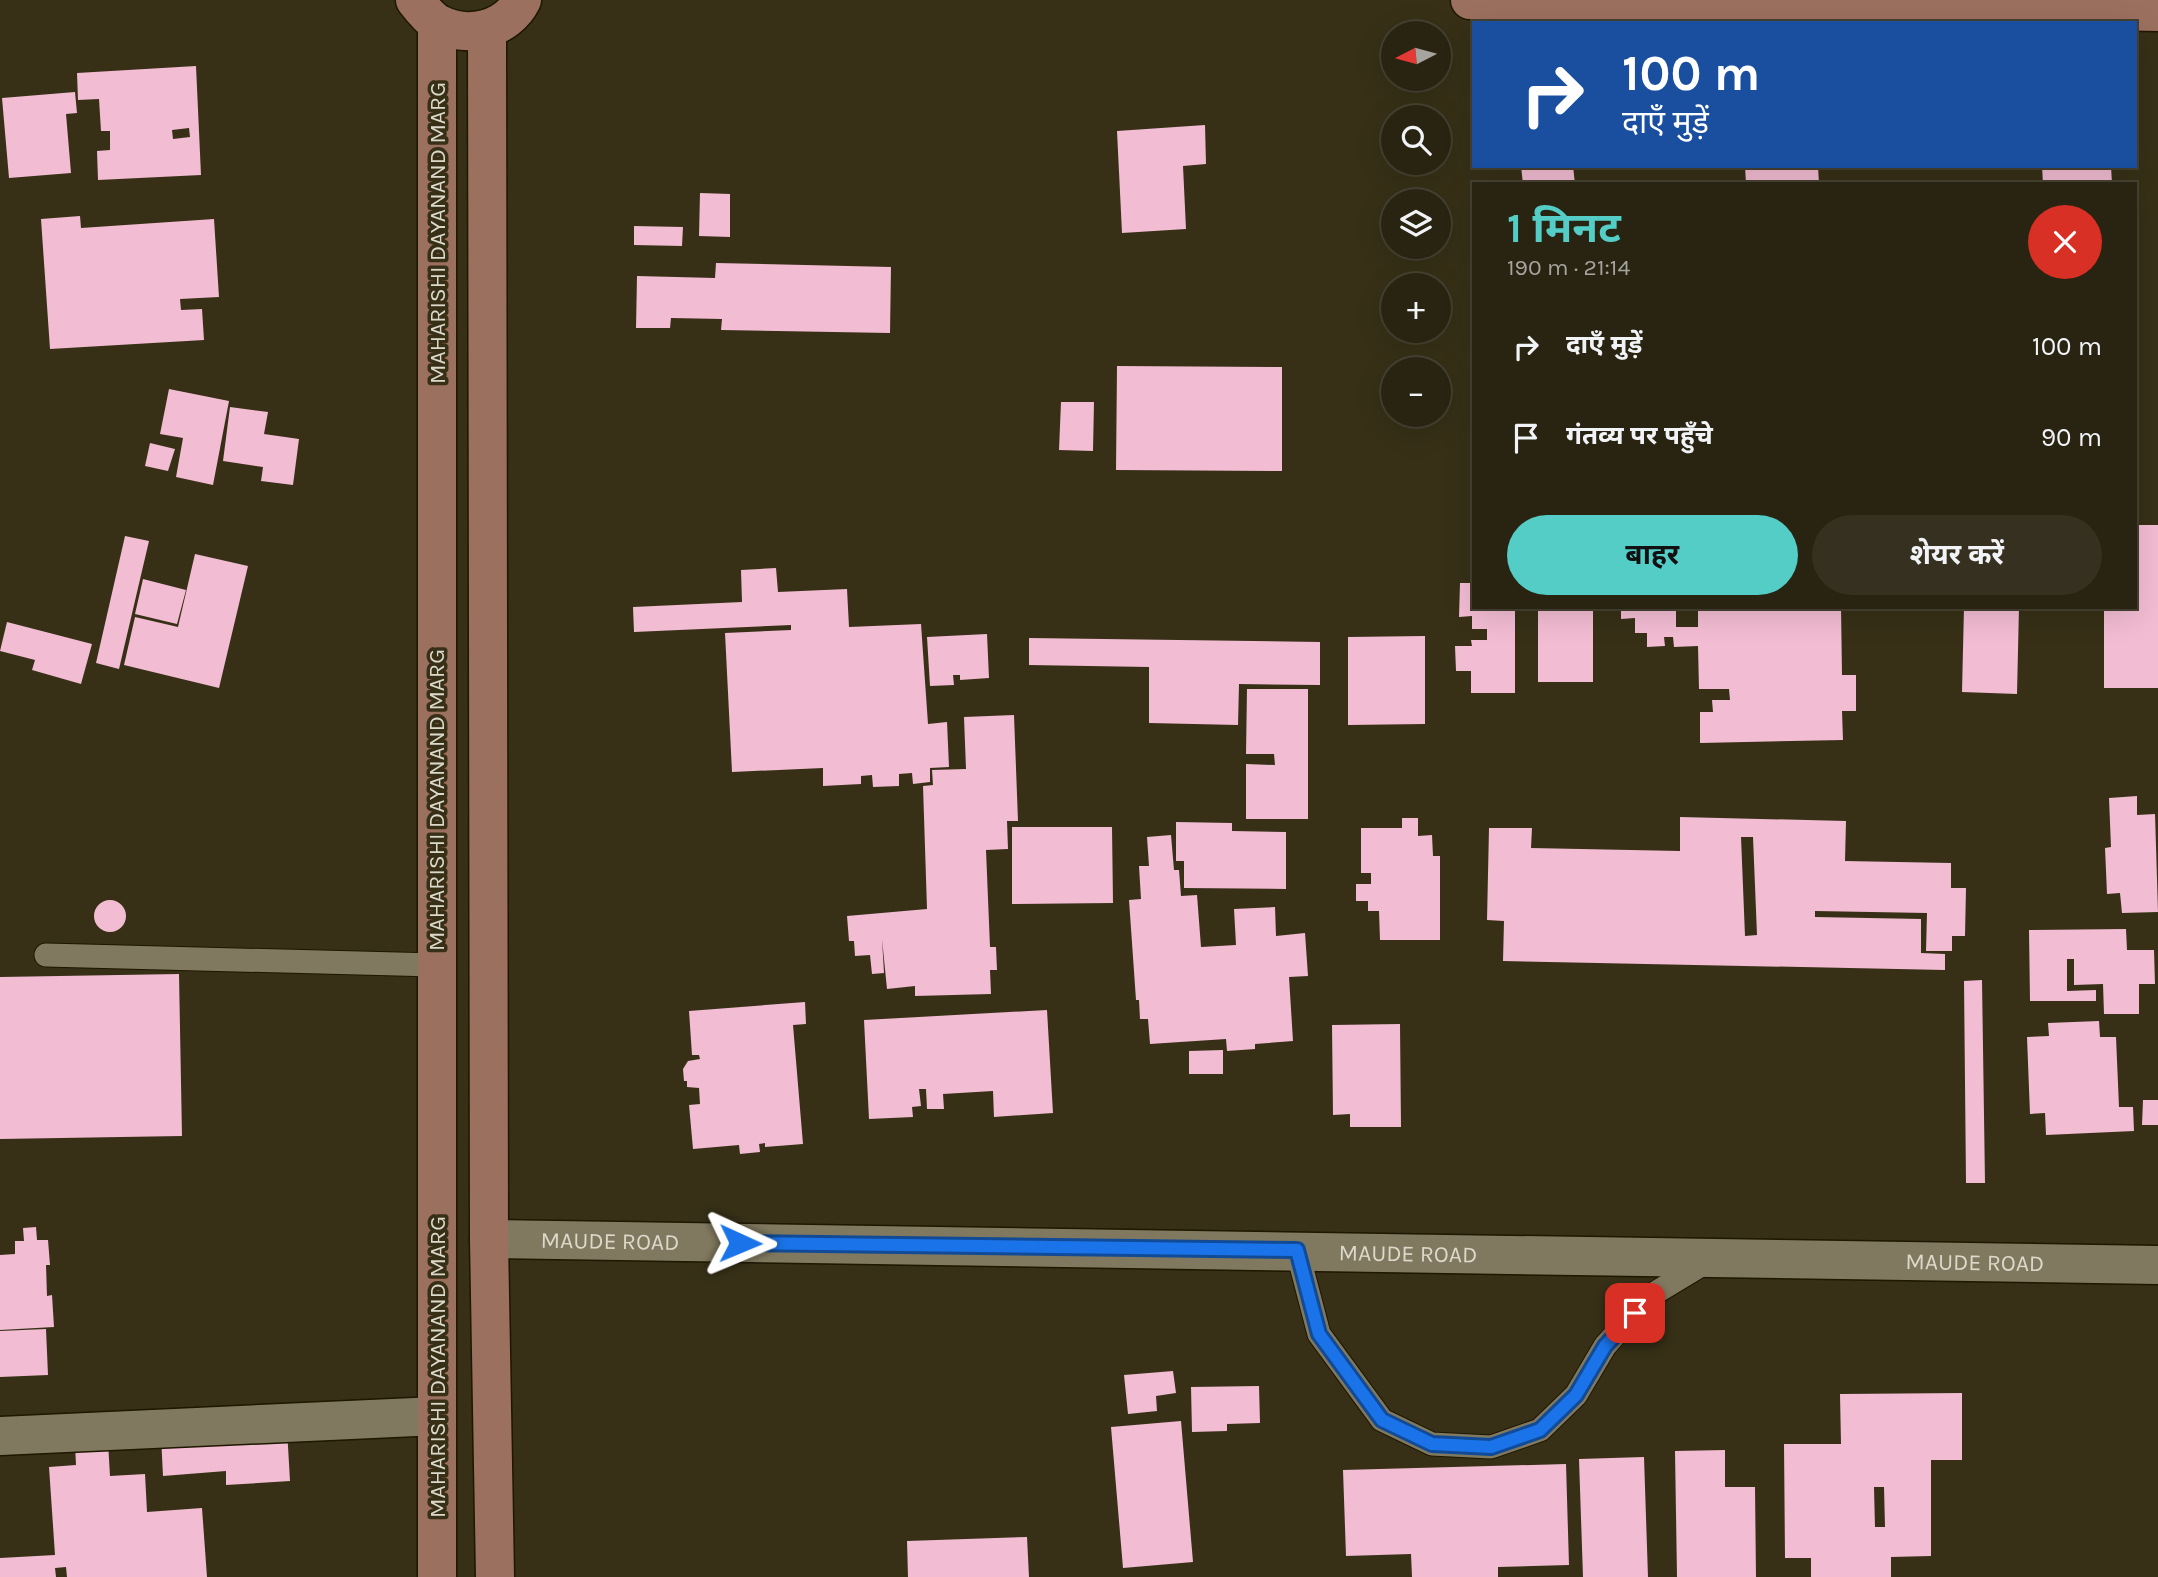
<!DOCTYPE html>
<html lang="hi">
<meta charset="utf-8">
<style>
:root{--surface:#292411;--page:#35301f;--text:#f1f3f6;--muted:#a5a49f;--line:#454131;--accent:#54cdc7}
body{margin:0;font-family:Karla,"Noto Sans Devanagari",sans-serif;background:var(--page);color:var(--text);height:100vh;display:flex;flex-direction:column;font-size:26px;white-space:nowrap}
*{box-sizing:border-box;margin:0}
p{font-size:23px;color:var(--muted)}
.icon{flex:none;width:38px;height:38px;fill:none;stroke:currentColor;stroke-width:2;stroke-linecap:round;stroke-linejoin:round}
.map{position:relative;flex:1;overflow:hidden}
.panel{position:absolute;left:1472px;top:182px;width:665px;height:427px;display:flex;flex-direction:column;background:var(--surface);border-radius:0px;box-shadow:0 7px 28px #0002,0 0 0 2px var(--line)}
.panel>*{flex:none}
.top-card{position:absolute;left:1472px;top:21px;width:665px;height:147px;border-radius:0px;box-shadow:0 7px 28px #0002,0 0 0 2px var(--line);background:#1a4fa0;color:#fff;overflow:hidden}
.needle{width:46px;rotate:264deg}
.fabs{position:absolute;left:1381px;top:21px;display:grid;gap:14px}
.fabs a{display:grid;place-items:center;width:70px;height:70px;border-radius:50%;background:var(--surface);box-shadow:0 7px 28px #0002,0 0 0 2px var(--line);font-size:35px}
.pin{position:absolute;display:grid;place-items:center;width:60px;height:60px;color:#fff;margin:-30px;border-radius:14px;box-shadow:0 4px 10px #0006}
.me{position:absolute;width:77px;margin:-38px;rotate:91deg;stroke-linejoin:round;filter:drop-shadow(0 0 5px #0008)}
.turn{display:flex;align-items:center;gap:24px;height:147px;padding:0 35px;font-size:32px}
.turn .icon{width:91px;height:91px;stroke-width:2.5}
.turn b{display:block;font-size:49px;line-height:60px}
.round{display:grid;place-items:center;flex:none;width:74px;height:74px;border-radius:37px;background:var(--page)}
.headline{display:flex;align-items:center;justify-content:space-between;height:119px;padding:0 35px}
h1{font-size:42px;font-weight:700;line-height:52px;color:var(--accent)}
.cta{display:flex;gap:14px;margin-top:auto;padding:14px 35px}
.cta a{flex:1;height:80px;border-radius:42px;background:var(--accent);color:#111;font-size:28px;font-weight:700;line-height:80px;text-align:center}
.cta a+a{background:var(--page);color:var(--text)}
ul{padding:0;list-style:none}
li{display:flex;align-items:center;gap:21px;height:91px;padding:0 35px}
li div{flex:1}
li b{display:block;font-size:26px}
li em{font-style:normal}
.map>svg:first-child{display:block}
.building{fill:#f2bcd2;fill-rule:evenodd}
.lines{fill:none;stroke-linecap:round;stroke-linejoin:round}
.lane-casing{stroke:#1e1701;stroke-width:25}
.street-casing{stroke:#1e1701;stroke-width:41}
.secondary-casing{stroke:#1e1701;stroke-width:41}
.lane{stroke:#81795f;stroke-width:23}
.street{stroke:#81795f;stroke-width:38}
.secondary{stroke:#9c705f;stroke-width:38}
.route-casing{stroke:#114b97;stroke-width:18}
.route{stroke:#1a73e8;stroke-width:12}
.labels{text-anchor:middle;stroke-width:7;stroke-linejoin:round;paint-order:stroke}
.street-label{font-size:23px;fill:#ddd9ca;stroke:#373017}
</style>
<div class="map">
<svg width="2158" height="1577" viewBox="0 0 2158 1577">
<rect width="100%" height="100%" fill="#373017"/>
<!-- building -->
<path class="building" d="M 196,66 L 201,175 L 98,180 L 97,151 L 110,150 L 110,131 L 101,131 L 99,99 L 78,100 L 77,73 ZM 189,128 L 190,137 L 173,139 L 172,130 Z
M 75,92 L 77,113 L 66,114 L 71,173 L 9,178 L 2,98 Z
M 1205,125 L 1206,164 L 1183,166 L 1186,229 L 1122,233 L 1117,131 Z
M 1521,166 L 1573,166 L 1575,184 L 1523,184 Z
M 1745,166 L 1818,166 L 1819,184 L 1746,184 Z
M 2042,166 L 2111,166 L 2112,184 L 2043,184 Z
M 700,193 L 730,194 L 730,237 L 699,236 Z
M 80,216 L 81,228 L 214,219 L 219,297 L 180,299 L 181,310 L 202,309 L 204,340 L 50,349 L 41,219 Z
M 634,226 L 683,227 L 682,246 L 634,245 Z
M 716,263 L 891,267 L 890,333 L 721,330 L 722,319 L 671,318 L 670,328 L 636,328 L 637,276 L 715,278 Z
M 1117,366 L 1282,367 L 1282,471 L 1116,470 Z
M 169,389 L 229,401 L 213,485 L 176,477 L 183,438 L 160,434 Z
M 1061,402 L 1094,402 L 1093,451 L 1059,450 Z
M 230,407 L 268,412 L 264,434 L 299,439 L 293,485 L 261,481 L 263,467 L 223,461 Z
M 150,443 L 175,449 L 168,471 L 145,466 Z
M 2135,525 L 2158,525 L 2158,688 L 2104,688 L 2104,609 L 2135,607 Z
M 125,536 L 149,541 L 119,669 L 96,663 Z
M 195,554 L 248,566 L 219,688 L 124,665 L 135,617 L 178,627 Z
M 776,568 L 778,592 L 847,589 L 849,627 L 921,624 L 928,724 L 947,722 L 949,767 L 930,768 L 930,782 L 913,784 L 912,773 L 899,774 L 899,786 L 873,787 L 872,775 L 861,776 L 861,784 L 823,786 L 823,768 L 732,772 L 725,633 L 791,630 L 791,625 L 634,632 L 633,607 L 742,602 L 741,570 Z
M 143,579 L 186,590 L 177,624 L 135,614 Z
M 1460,583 L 1474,583 L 1474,607 L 1515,607 L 1515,693 L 1471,693 L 1471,671 L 1456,671 L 1455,646 L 1472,646 L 1471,640 L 1487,640 L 1487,629 L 1472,629 L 1472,616 L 1459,617 Z
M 1538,607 L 1593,607 L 1593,682 L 1538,682 Z
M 1621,607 L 1687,607 L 1687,611 L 1676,611 L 1676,627 L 1698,627 L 1698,607 L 1841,607 L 1842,675 L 1856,675 L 1856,711 L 1842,711 L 1843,740 L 1700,743 L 1700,712 L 1713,712 L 1712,700 L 1730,700 L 1729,689 L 1699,689 L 1698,646 L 1674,647 L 1673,637 L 1664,637 L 1665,646 L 1647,647 L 1647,633 L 1635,633 L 1635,618 L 1621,619 Z
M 1964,607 L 2019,607 L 2017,694 L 1962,692 Z
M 7,622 L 92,644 L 81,684 L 32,670 L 35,660 L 0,651 Z
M 987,634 L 989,678 L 960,680 L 960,675 L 953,675 L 954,685 L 930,686 L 927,637 Z
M 1425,636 L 1425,724 L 1348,725 L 1348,637 Z
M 1029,638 L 1320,642 L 1320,685 L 1239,684 L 1238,725 L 1149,723 L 1149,667 L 1029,665 Z
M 1247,689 L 1308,689 L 1308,819 L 1246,819 L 1246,764 L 1275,765 L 1274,754 L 1246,754 Z
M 1014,715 L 1018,821 L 1007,821 L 1008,849 L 986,850 L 990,947 L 996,947 L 997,970 L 990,970 L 991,994 L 915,996 L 915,986 L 887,989 L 882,939 L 884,973 L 872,974 L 870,955 L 855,956 L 854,941 L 849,941 L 847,916 L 927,909 L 923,786 L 933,785 L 932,770 L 966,769 L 964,717 Z
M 2137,796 L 2137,815 L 2155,814 L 2158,912 L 2122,913 L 2120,893 L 2107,894 L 2105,848 L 2111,847 L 2109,798 Z
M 1680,817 L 1846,821 L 1845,861 L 1951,863 L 1951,888 L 1966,888 L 1965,936 L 1952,936 L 1952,951 L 1926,951 L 1927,913 L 1815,911 L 1815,917 L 1921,919 L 1921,953 L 1945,954 L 1945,970 L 1503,961 L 1504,921 L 1487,920 L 1489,828 L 1532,828 L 1531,848 L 1680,851 ZM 1741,837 L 1753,837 L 1757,935 L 1745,936 Z
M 1402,818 L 1418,818 L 1418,836 L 1432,835 L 1433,856 L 1440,856 L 1440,940 L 1380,940 L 1379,911 L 1368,911 L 1368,901 L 1356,901 L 1356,884 L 1371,884 L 1371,873 L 1361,873 L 1361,828 L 1402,828 Z
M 1176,822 L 1232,823 L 1232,831 L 1286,832 L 1286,889 L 1184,888 L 1184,861 L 1176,861 Z
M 1012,827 L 1112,827 L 1113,903 L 1012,904 Z
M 1171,835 L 1174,870 L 1179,870 L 1181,896 L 1197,895 L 1201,947 L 1236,945 L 1234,909 L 1275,907 L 1276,936 L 1305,933 L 1308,976 L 1289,977 L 1293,1041 L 1255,1044 L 1255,1049 L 1227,1051 L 1226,1039 L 1150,1044 L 1148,1019 L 1140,1019 L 1139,1000 L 1136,1000 L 1129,900 L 1141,899 L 1139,866 L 1149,866 L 1147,837 Z
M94 916a16 16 0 1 1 32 0a16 16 0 1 1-32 0Z
M 2126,929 L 2127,950 L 2154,950 L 2155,984 L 2139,984 L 2139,1014 L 2104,1014 L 2103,984 L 2074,985 L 2074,959 L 2067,959 L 2067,991 L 2096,990 L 2096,1001 L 2030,1001 L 2029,930 Z
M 179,974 L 182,1136 L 0,1139 L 0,977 Z
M 1982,980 L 1985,1183 L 1966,1183 L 1964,981 Z
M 805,1002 L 806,1024 L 793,1025 L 803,1144 L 765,1147 L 765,1143 L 759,1144 L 760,1152 L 740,1154 L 739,1145 L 693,1149 L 689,1105 L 700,1104 L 699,1088 L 687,1087 L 687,1081 L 684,1081 L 683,1069 L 688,1061 L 700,1059 L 699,1055 L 692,1055 L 689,1011 Z
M 1047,1010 L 1053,1113 L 994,1117 L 993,1091 L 943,1094 L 944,1109 L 927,1109 L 926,1089 L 919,1089 L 921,1106 L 912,1107 L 913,1117 L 869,1119 L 864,1020 Z
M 2099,1021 L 2100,1037 L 2116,1037 L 2119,1107 L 2133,1107 L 2134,1131 L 2046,1135 L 2045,1113 L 2030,1114 L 2027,1037 L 2049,1036 L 2048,1023 Z
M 1400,1024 L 1401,1127 L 1350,1127 L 1350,1114 L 1333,1115 L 1332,1025 Z
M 1223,1050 L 1223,1074 L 1189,1074 L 1189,1051 Z
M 2143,1100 L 2158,1100 L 2158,1125 L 2142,1125 Z
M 36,1227 L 37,1240 L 48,1240 L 50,1265 L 46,1265 L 47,1296 L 52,1295 L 54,1327 L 0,1330 L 0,1255 L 15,1254 L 15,1241 L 24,1241 L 23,1228 Z
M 46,1329 L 48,1375 L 0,1377 L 0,1331 Z
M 1173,1371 L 1176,1393 L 1156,1396 L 1157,1411 L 1128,1414 L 1124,1375 Z
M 1259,1386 L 1260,1423 L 1227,1424 L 1227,1431 L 1192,1432 L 1191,1387 Z
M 1962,1393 L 1962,1460 L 1931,1460 L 1931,1556 L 1891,1557 L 1891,1577 L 1811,1577 L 1811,1558 L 1785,1558 L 1784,1444 L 1841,1444 L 1840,1394 ZM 1874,1487 L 1884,1487 L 1885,1527 L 1875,1527 Z
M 1181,1421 L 1193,1562 L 1123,1568 L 1111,1427 Z
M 287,1429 L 290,1481 L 226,1485 L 226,1471 L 163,1476 L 161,1436 Z
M 108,1442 L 110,1476 L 145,1474 L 147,1512 L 202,1508 L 207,1577 L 67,1577 L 66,1567 L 55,1568 L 56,1577 L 0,1577 L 0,1558 L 55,1555 L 49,1467 L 76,1465 L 75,1444 Z
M 1725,1450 L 1725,1487 L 1755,1487 L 1756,1577 L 1677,1577 L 1675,1451 Z
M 1644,1457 L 1648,1577 L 1583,1577 L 1579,1459 Z
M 1566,1464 L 1569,1565 L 1498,1567 L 1498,1577 L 1412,1577 L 1411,1554 L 1346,1556 L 1343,1470 Z
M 1027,1537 L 1029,1577 L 908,1577 L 907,1541 Z"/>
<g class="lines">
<!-- lane casing -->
<g class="lane-casing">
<path id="lane" d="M 46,955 L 436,965
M 1297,1250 L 1319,1334 L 1382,1420 L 1432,1444 L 1491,1447 L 1540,1430 L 1576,1395 L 1605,1346 L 1650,1296 L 1708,1261"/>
</g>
<!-- street casing -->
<g class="street-casing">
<g id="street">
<path id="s1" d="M 489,1239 L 2158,1265"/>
<path d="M 0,1436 L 437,1416"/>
</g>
</g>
<!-- secondary casing -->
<g class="secondary-casing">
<path id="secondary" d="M 415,0 C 421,8 430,19 439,24 C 468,39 507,30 522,0
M 1470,0 L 2158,12
M 437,23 L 437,1577
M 487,29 L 489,1239 L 495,1577"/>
</g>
<!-- lane -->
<use href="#lane" class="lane"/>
<!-- street -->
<use href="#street" class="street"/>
<!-- secondary -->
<use href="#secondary" class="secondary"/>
</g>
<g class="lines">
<!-- route casing -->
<g class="route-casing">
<path id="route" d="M 740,1243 L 1297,1250 L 1319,1334 L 1382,1420 L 1432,1444 L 1491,1447 L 1540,1430 L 1576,1395 L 1605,1346 L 1635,1313"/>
</g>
<!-- route -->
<use href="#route" class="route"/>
</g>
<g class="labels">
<!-- street labels -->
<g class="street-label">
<text transform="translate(437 233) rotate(-90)" y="8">MAHARISHI DAYANAND MARG</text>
<text transform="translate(436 800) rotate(-90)" y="8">MAHARISHI DAYANAND MARG</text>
<text dy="8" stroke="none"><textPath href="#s1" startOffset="121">MAUDE ROAD</textPath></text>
<text dy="8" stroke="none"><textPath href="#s1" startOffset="919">MAUDE ROAD</textPath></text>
<text dy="8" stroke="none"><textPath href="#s1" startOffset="1486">MAUDE ROAD</textPath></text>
<text transform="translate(437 1367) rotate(-90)" y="8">MAHARISHI DAYANAND MARG</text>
</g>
</g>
</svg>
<div class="fabs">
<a><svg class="needle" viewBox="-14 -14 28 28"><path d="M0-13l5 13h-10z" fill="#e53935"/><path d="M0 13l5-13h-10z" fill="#a5a49f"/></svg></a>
<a><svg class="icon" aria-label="search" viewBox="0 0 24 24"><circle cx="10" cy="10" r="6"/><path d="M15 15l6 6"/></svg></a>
<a><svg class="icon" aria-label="layers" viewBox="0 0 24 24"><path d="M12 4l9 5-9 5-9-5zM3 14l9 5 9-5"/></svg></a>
<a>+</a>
<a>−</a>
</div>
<div class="pin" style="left:1635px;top:1313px;background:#d93025"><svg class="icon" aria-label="arrive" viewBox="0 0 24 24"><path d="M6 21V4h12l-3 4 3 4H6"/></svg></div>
<svg class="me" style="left:740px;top:1243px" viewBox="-20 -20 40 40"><path d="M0-17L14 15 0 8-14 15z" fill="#1a73e8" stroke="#fff" stroke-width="4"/></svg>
<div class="top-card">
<div class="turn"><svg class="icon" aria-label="right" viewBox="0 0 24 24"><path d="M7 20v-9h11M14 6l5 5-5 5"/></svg><div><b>100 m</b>दाएँ मुड़ें</div></div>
</div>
<section class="panel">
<div class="headline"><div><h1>1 मिनट</h1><p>190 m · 21:14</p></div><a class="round" style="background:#d93025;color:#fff"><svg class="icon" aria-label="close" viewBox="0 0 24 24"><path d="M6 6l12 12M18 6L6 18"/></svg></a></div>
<ul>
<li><svg class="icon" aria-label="right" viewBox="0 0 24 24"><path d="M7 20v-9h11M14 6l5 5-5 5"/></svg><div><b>दाएँ मुड़ें</b></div><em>100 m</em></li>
<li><svg class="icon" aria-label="arrive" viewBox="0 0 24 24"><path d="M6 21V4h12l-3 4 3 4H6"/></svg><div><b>गंतव्य पर पहुँचे</b></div><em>90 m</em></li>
</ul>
<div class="cta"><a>बाहर</a><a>शेयर करें</a></div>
</section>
</div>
